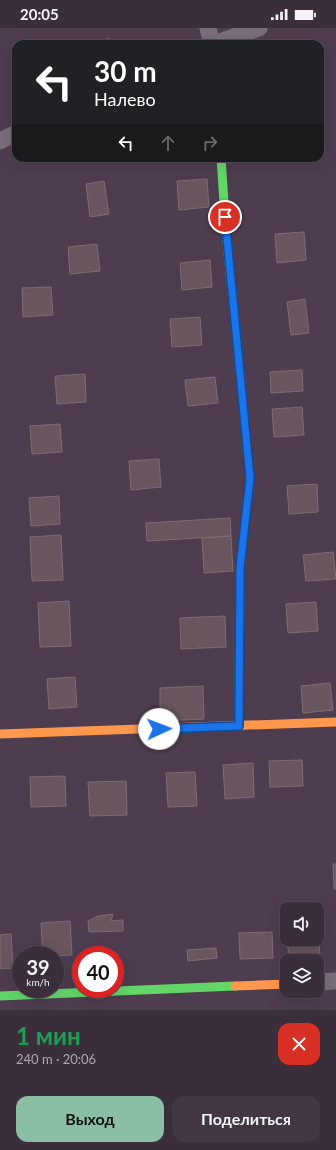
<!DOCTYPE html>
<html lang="ru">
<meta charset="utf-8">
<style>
:root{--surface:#3a2e3b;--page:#413642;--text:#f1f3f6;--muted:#aba8af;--line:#544a55;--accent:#8abfa5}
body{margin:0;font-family:Lato,sans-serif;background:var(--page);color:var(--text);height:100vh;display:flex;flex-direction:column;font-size:15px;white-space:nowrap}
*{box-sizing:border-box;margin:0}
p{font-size:13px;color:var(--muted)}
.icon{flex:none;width:22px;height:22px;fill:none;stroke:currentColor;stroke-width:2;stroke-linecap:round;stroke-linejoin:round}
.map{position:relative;height:982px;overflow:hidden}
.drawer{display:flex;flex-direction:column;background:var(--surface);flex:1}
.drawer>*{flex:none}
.banner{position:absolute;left:12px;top:12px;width:312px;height:122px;border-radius:12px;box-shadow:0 4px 16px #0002,0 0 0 1px var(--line);background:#202124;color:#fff;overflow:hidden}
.tools{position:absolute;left:280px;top:874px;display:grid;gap:8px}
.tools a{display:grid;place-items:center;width:44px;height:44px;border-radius:8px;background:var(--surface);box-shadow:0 4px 16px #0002,0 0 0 1px var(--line);font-size:20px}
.speed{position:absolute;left:12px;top:918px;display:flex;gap:8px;font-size:20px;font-weight:700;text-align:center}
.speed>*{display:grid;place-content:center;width:52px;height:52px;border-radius:50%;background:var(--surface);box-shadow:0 4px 16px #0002,0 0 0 1px var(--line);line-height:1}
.speed small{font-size:10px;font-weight:400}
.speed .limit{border:6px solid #d22;background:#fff;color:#111}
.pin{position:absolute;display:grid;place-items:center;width:34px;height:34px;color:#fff;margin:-17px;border:2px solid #fff;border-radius:50%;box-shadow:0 1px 4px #0007}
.me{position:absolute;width:44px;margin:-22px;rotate:88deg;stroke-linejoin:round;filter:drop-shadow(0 0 3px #0008)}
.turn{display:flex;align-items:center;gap:14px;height:84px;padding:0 16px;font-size:18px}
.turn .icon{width:52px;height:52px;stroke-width:2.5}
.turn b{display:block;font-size:28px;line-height:34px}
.lanes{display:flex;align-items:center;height:38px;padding:0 16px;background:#0003;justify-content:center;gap:20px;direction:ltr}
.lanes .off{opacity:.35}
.round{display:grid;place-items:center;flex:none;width:42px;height:42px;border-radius:12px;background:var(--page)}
.head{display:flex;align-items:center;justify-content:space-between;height:68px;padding:0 16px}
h1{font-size:24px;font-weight:700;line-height:30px;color:#1e9e55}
.primary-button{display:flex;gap:8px;margin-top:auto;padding:8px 16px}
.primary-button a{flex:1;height:46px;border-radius:12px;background:var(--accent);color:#111;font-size:16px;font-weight:700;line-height:46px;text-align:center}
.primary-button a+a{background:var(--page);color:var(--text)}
.status{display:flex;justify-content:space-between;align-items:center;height:28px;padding:0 20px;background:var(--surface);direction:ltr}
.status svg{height:11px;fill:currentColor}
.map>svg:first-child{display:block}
.building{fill:#68565e;stroke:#7e6c73}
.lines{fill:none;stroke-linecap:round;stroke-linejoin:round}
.street{stroke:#7b6e7b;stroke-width:17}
.fast{stroke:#63d668;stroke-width:9}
.slow{stroke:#ff974d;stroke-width:9}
.jam{stroke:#b3261e;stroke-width:9}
.route-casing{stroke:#114b97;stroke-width:10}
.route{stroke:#1a73e8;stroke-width:7}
</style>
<div class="status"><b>20:05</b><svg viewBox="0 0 49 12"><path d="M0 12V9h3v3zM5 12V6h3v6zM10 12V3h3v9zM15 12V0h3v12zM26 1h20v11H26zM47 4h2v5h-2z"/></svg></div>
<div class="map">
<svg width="336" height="982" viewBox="0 0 336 982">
<rect width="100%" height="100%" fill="#4e3d4f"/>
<!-- building -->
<path class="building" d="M 109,10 L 112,16 L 95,16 Z
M 207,151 L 209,179 L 179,182 L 177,153 Z
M 104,153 L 109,186 L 90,189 L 86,156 Z
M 304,204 L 306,232 L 277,235 L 275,206 Z
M 97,216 L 100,243 L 70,246 L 68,219 Z
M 210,232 L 212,259 L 182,262 L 180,235 Z
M 51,259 L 53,287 L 23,289 L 22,260 Z
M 305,271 L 309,305 L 291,307 L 287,274 Z
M 200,289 L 202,317 L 172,319 L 170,291 Z
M 302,342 L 303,363 L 271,365 L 270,344 Z
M 85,346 L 86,374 L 57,376 L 55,348 Z
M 215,349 L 218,375 L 188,378 L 185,352 Z
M 302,379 L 304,407 L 274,409 L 272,381 Z
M 60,396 L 62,424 L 32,426 L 30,398 Z
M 159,431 L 161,459 L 131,462 L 129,433 Z
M 317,456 L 318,484 L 289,486 L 287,458 Z
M 59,468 L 60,496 L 31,498 L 29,470 Z
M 230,490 L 231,508 L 147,513 L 146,495 Z
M 61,507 L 63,552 L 32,553 L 30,509 Z
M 231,508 L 233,543 L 204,545 L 202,510 Z
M 333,524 L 336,551 L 306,553 L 303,527 Z
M 69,573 L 71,618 L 40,619 L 38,575 Z
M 316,574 L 318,603 L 288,605 L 286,576 Z
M 225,588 L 226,619 L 181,621 L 180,590 Z
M 75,649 L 77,679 L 49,681 L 47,651 Z
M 330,655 L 333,682 L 303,685 L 301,658 Z
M 203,658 L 204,691 L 160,693 L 160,660 Z
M 302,732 L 303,758 L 270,759 L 269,733 Z
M 253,735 L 254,769 L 225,771 L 223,737 Z
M 195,744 L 197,778 L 168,779 L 166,745 Z
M 65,748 L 66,778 L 31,779 L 30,749 Z
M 126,753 L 127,787 L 90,788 L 88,754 Z
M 333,836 L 336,836 L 336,861 L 334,861 Z
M 113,886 L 111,893 L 123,892 L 123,903 L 89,904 L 88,893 L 98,888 Z
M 70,893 L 72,927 L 55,928 L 55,927 L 43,927 L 41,895 Z
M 317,901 L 318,901 L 320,928 L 289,930 L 287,911 L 317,911 Z
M 272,904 L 273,930 L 240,931 L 239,905 Z
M 11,906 L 13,940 L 0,941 L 0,907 Z
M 216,920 L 217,930 L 188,933 L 187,922 Z"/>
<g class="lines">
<!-- street -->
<path class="street" d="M 208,0 L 212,16
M 214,16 L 259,0
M 0,113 L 16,105
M 317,954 L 336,953"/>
<!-- fast -->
<path class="fast" d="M 221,130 L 226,204 L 239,335
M 239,698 L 240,540 L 241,527
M 0,968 L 235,958"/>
<!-- slow -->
<path class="slow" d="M 0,706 L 336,694
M 235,958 L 287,956"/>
<!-- jam -->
<path class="jam" d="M 239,335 L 250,450 L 241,527"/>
</g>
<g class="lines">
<!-- route casing -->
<g class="route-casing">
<path id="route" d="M 159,701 L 239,698 L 240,540 L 250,450 L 225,189"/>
</g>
<!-- route -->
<use href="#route" class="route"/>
</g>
</svg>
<div class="tools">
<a><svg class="icon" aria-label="sound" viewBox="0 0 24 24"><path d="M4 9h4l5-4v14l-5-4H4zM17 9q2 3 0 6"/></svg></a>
<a><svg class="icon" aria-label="layers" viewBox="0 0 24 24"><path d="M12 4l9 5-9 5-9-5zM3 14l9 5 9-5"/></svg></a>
</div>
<div class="speed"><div>39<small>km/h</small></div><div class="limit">40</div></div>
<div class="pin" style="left:225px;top:189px;background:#d93025"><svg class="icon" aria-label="arrive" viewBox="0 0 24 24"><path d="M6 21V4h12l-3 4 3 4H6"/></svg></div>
<svg class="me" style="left:159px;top:701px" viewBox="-20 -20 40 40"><circle r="19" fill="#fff"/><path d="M0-13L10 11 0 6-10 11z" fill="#1a73e8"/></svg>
<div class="banner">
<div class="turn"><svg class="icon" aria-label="left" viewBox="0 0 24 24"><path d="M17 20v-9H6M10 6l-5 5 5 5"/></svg><div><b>30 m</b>Налево</div></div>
<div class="lanes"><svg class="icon" aria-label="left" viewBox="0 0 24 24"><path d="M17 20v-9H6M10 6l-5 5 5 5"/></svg><svg class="icon off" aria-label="ahead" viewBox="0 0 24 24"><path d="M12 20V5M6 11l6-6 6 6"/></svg><svg class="icon off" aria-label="right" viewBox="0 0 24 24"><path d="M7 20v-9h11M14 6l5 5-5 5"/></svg></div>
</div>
</div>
<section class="drawer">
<div class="head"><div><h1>1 мин</h1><p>240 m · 20:06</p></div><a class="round" style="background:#d93025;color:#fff"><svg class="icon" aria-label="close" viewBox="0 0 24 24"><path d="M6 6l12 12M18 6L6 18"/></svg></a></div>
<div class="primary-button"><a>Выход</a><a>Поделиться</a></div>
</section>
